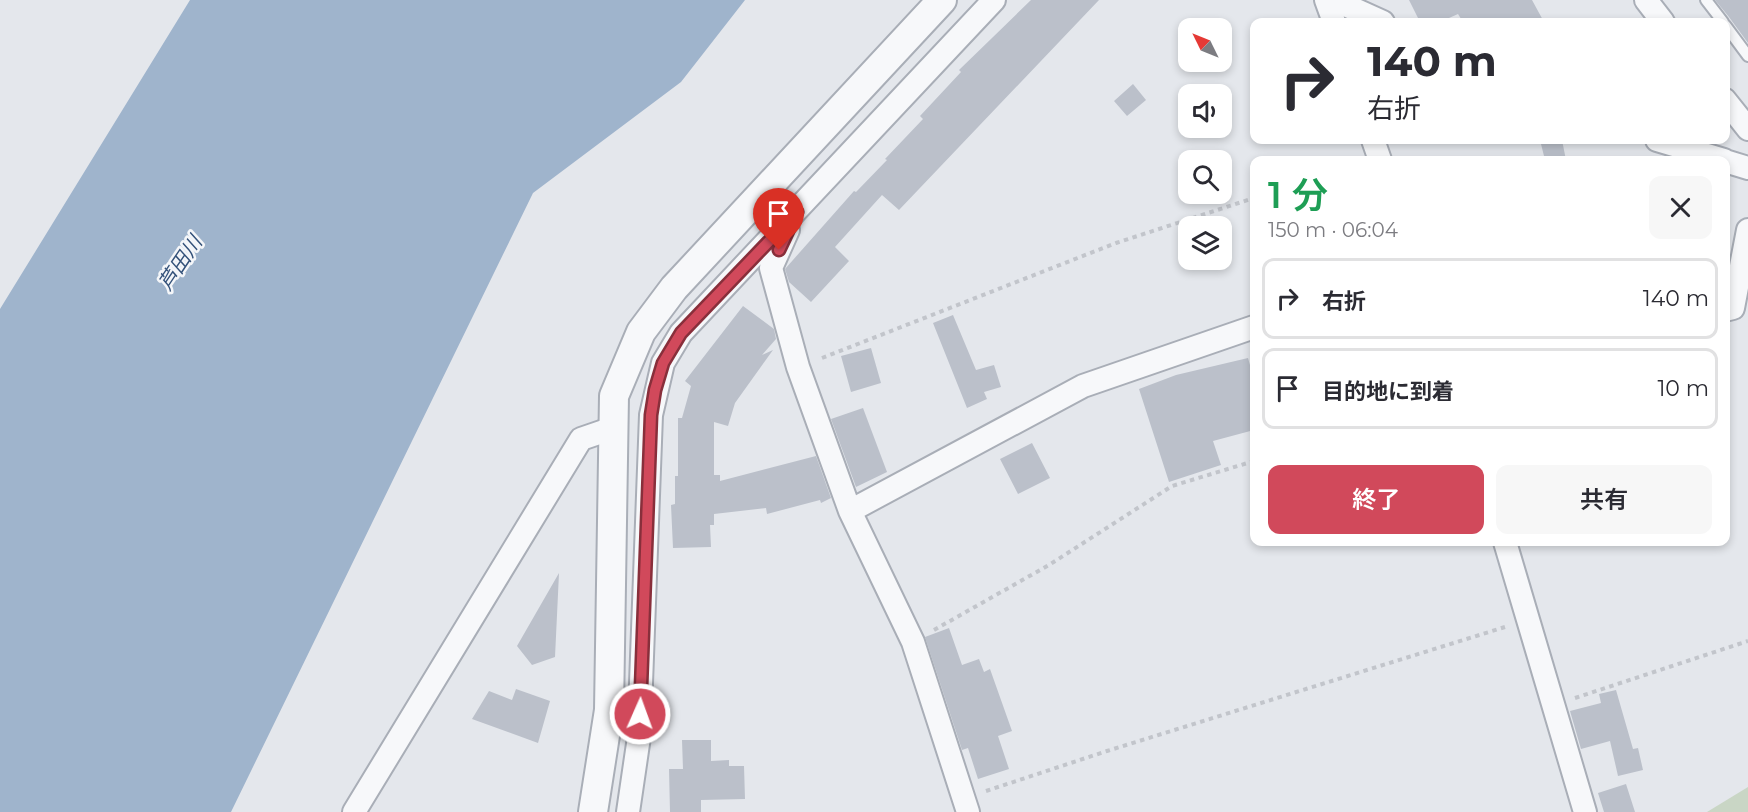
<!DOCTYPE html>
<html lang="ja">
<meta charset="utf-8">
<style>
:root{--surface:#fff;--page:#f7f7f7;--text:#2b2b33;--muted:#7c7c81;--line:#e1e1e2;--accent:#d1495b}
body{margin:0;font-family:Montserrat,"Noto Sans JP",sans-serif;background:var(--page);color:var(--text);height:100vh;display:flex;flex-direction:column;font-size:22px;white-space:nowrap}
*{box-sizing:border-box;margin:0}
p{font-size:20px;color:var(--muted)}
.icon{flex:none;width:33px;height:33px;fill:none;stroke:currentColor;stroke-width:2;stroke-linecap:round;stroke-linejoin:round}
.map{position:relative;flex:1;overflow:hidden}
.drawer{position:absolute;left:1250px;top:156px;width:480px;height:390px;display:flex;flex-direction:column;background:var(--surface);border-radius:12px;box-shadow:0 3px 9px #0003}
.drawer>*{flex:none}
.guide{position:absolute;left:1250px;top:18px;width:480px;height:126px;border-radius:12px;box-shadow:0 3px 9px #0003;background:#fff;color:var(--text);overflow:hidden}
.needle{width:39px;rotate:313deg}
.fabs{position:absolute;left:1178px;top:18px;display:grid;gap:12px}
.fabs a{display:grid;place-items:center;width:54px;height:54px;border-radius:12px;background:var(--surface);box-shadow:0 3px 9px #0003;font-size:30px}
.pin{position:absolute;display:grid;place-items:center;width:51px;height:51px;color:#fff;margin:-62px -26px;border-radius:50% 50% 50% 0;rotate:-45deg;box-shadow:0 0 6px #0007}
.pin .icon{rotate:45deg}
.me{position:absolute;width:66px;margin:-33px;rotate:2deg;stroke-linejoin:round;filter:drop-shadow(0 0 4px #0008)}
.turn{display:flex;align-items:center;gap:21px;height:126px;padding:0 18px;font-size:27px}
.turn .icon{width:78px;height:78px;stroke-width:2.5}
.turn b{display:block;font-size:42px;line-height:51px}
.round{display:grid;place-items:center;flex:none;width:63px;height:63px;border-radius:12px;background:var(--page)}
.head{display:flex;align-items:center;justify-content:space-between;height:102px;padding:0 18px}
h1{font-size:36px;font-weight:600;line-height:45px;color:#1e9e55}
.primary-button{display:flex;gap:12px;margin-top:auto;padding:12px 18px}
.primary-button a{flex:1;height:69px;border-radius:12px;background:var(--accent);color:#fff;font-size:24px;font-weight:600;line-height:69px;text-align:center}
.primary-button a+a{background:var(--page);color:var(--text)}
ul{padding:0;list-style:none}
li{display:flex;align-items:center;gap:18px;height:81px;margin:0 12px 9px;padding:0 6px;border:3px solid var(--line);border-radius:12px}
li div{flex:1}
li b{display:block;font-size:22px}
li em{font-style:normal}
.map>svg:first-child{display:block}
.green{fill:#c9d6c5}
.water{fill:#9fb4cc}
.building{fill:#bbc0ca}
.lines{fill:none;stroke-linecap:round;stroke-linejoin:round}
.service-casing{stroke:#a9aeb7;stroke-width:14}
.minor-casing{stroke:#a9aeb7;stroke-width:26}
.tertiary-casing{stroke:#a9aeb7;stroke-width:32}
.path{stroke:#c2c5cb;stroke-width:4;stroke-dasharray:4.5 4.5;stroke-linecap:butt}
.service{stroke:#f7f8fa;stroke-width:10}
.minor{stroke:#f7f8fa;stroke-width:22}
.tertiary{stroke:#f7f8fa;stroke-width:28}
.route-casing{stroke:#882f3b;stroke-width:15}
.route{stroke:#d1495b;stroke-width:10}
.labels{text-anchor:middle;stroke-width:5;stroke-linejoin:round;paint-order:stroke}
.water-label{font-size:20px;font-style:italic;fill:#34527a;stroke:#f4f6f9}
</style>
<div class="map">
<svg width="1748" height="812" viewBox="0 0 1748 812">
<rect width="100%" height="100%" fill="#e4e7ec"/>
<!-- green -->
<path class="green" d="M 1748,787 L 1748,812 L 1707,812 Z"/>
<!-- water -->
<path class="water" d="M 190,0 L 745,0 L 681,82 L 533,193 L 231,812 L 0,812 L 0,309 Z"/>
<!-- building -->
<path class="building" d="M 1031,0 L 1099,0 L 899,210 L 882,195 L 835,247 L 849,261 L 811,302 L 789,282 L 785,269 L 854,191 L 856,192 L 887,160 L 885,159 L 923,119 L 920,116 L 961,72 L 959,70 Z
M 1409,0 L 1532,0 L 1544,22 L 1463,22 L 1458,14 L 1440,22 L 1420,22 Z
M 1715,0 L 1748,0 L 1748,43 L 1729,17 Z
M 1133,84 L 1146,100 L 1127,116 L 1114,101 Z
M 1540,140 L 1562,140 L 1566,160 L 1545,160 Z
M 743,306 L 774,329 L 776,339 L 762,355 L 773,350 L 735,403 L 728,426 L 714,422 L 714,475 L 720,475 L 720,481 L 816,456 L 831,498 L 821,503 L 820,500 L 767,514 L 766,508 L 714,514 L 714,525 L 710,525 L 711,547 L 673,548 L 671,505 L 675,504 L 675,476 L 678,476 L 678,418 L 682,418 L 691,386 L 685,381 Z
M 953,315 L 976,370 L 994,365 L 1001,387 L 984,392 L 987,399 L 967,408 L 933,323 Z
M 871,348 L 881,383 L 851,392 L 841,356 Z
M 1248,358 L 1254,379 L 1254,430 L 1213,441 L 1221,465 L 1169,482 L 1139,389 L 1176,375 Z
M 863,408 L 887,472 L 856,487 L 831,419 Z
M 1032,443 L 1050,478 L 1018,494 L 1000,459 Z
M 559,573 L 555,657 L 532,665 L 517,646 Z
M 949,628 L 962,665 L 979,659 L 984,672 L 990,669 L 1012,731 L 998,736 L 1009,769 L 978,779 L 968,748 L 962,750 L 925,637 Z
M 516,689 L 550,701 L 538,743 L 472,719 L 489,691 L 512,700 Z
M 1616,690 L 1633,749 L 1638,748 L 1643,770 L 1618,776 L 1610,741 L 1581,749 L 1570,711 L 1601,703 L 1599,694 Z
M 682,740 L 711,740 L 711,761 L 729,760 L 729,766 L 744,766 L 745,799 L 701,800 L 701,812 L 670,812 L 669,769 L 683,769 Z
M 1626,784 L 1635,812 L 1604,812 L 1598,793 Z"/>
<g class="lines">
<!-- service casing -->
<g class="service-casing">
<path id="service" d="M 1706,0 L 1723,22
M 1725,25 L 1748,56"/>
</g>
<!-- minor casing -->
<g class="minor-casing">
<path id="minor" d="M 1326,0 L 1334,22
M 1334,0 L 1383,22
M 1646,0 L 1663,22
M 1725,100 L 1748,129
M 1373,140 L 1380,160
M 1657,140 L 1724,160
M 1725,161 L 1748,168
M 788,230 L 771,268 L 798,367 L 850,511 L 913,642 L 968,812
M 1725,310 L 1733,308 L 1748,230
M 850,511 L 1083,386 L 1254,327
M 1505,542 L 1585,812
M 354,812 L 581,439 L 613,428
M 628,812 L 639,737 L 651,415 L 663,363 L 681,333 L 994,0"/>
</g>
<!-- tertiary casing -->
<g class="tertiary-casing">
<path id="tertiary" d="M 593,812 L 609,710 L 614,396 L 641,332 L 674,288 L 942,0"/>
</g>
<!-- path -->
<path class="path" d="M 822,358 L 1116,243 L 1254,198
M 934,630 L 1049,565 L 1172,486 L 1254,461
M 1575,698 L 1748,641
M 986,791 L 1107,751 L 1505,627"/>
<!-- service -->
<use href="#service" class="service"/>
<!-- minor -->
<use href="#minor" class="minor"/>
<!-- tertiary -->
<use href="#tertiary" class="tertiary"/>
</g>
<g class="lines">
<!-- route casing -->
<g class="route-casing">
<path id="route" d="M 640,714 L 651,415 L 655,390 L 663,363 L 681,333 L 797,212 L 779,250"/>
</g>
<!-- route -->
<use href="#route" class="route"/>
</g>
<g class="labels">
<!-- water labels -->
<g class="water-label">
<text transform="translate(180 263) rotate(-56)" y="7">芦田川</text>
</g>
</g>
</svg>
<div class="fabs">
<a><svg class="needle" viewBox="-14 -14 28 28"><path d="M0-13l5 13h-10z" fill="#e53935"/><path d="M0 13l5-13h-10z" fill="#7c7c81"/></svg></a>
<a><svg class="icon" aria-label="sound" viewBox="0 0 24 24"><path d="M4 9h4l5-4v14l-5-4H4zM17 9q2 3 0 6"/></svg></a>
<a><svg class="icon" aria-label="search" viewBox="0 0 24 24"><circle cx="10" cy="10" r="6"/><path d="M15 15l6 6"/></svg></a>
<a><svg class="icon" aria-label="layers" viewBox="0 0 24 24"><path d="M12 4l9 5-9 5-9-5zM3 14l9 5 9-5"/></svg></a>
</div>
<div class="pin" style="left:779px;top:250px;background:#d93025"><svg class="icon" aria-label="arrive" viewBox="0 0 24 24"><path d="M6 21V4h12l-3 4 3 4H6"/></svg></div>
<svg class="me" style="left:640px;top:714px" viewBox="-20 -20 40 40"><circle r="17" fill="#d1495b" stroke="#fff" stroke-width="3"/><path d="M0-11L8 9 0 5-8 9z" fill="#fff"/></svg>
<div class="guide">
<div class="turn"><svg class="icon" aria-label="right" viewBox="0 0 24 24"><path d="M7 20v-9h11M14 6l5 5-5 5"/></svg><div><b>140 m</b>右折</div></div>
</div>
<section class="drawer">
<div class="head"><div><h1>1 分</h1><p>150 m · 06:04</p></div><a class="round"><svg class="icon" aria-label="close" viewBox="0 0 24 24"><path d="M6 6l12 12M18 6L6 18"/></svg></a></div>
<ul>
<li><svg class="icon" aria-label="right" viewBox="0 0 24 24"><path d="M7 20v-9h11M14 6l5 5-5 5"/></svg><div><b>右折</b></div><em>140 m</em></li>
<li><svg class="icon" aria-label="arrive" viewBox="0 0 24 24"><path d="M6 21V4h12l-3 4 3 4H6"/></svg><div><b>目的地に到着</b></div><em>10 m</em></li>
</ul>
<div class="primary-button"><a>終了</a><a>共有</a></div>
</section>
</div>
